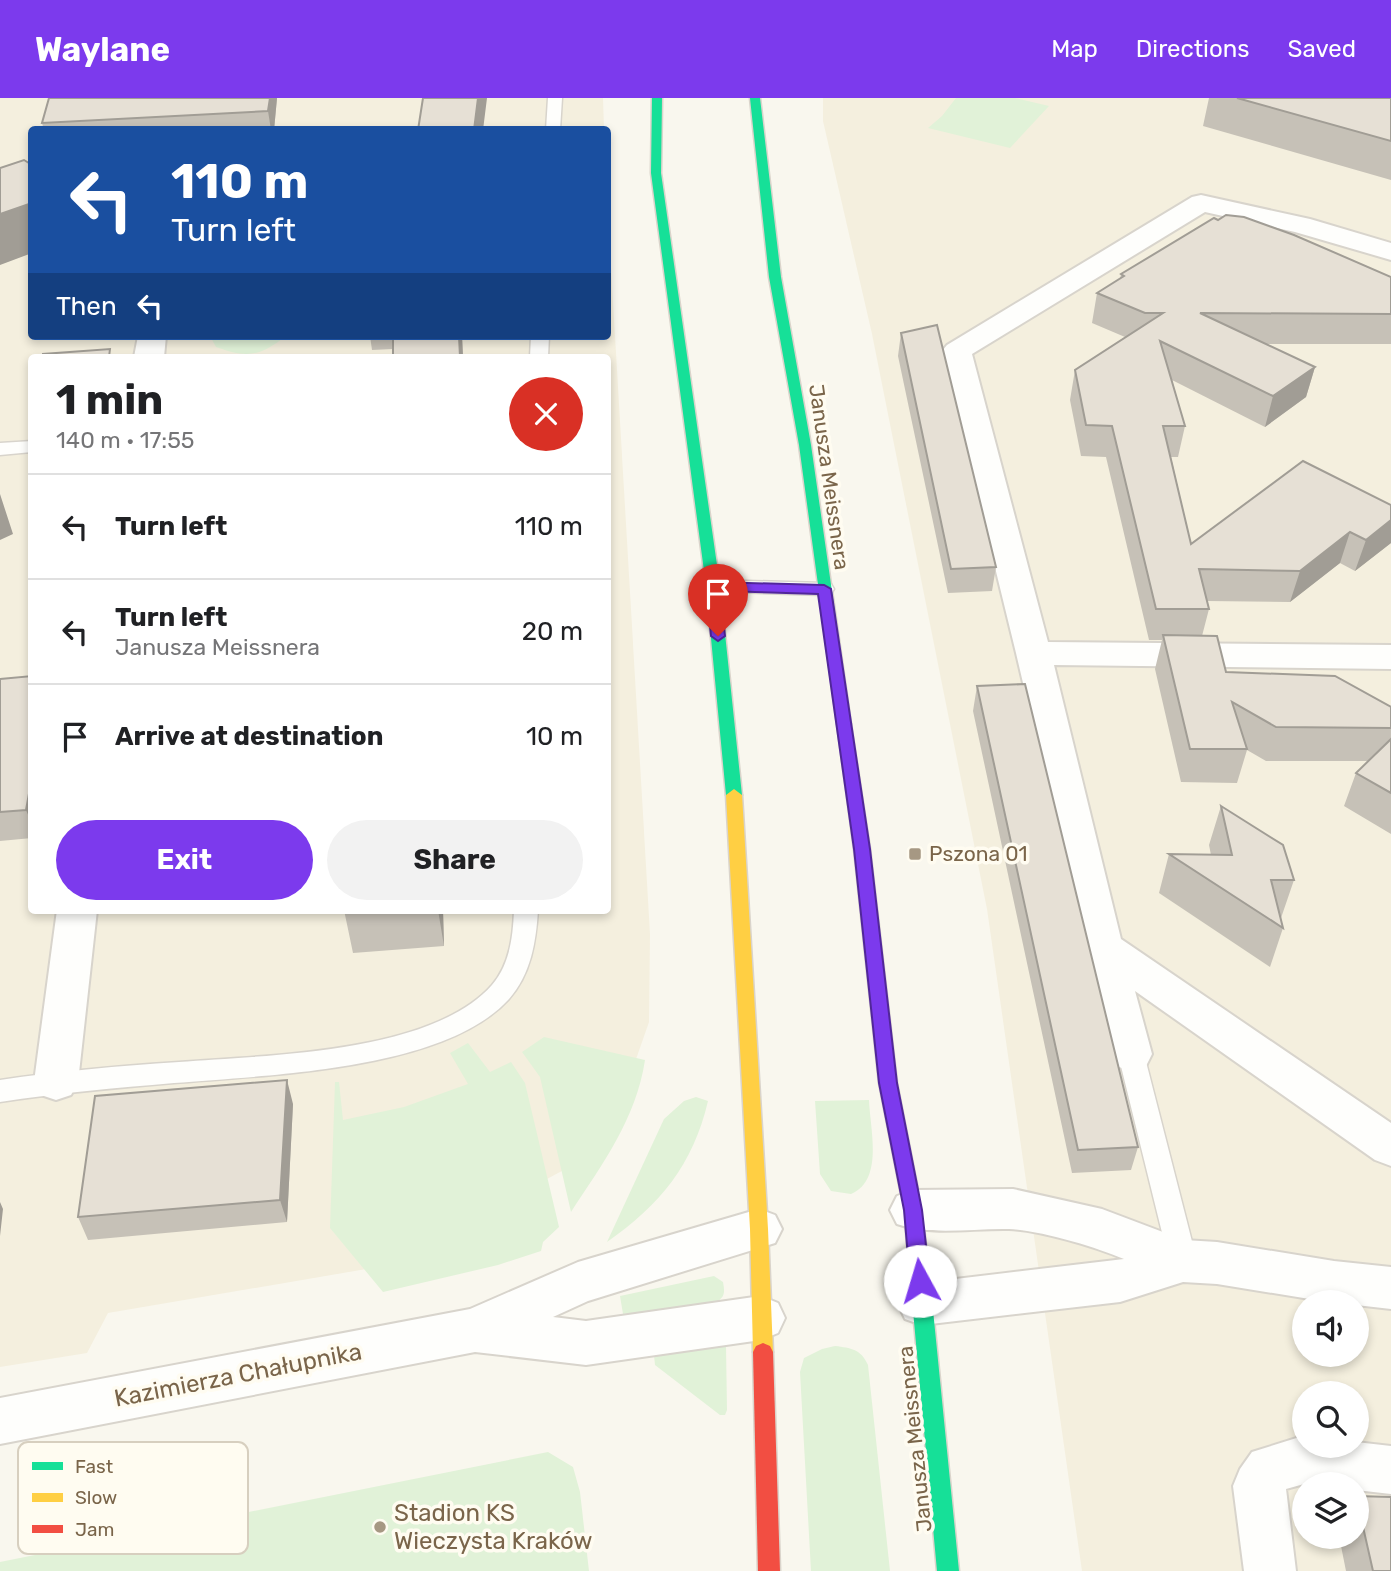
<!DOCTYPE html>
<meta charset="utf-8">
<style>
:root{--surface:#fff;--page:#f2f2f2;--text:#202124;--muted:#757577;--line:#e0e0e0;--accent:#7c3aed}
body{margin:0;font-family:Rubik,sans-serif;background:var(--page);color:var(--text);height:100vh;display:flex;flex-direction:column;font-size:26px;white-space:nowrap}
*{box-sizing:border-box;margin:0}
p{font-size:23px;color:var(--muted)}
.icon{flex:none;width:38px;height:38px;fill:none;stroke:currentColor;stroke-width:2;stroke-linecap:round;stroke-linejoin:round}
.map{position:relative;flex:1;overflow:hidden}
.side{position:absolute;left:28px;top:256px;width:583px;height:560px;display:flex;flex-direction:column;background:var(--surface);border-radius:7px;box-shadow:0 4px 10px #0003}
.side>*{flex:none}
.hud{position:absolute;left:28px;top:28px;width:583px;height:214px;border-radius:7px;box-shadow:0 4px 10px #0003;background:#1a4fa0;color:#fff;overflow:hidden}
.fabs{position:absolute;left:1292px;top:1192px;display:grid;gap:14px}
.fabs a{display:grid;place-items:center;width:77px;height:77px;border-radius:50%;background:var(--surface);box-shadow:0 4px 10px #0003;font-size:35px}
.pin{position:absolute;display:grid;place-items:center;width:60px;height:60px;color:#fff;margin:-72px -30px;border-radius:50% 50% 50% 0;rotate:-45deg;box-shadow:0 0 7px #0007}
.pin .icon{rotate:45deg}
.me{position:absolute;width:77px;margin:-38px;rotate:354deg;stroke-linejoin:round;filter:drop-shadow(0 0 5px #0008)}
.turn{display:flex;align-items:center;gap:24px;height:147px;padding:0 28px;font-size:32px}
.turn .icon{width:91px;height:91px;stroke-width:2.5}
.turn b{display:block;font-size:49px;line-height:60px}
.then{display:flex;align-items:center;height:66px;padding:0 28px;background:#0003;gap:14px;font-size:26px}
.round{display:grid;place-items:center;flex:none;width:74px;height:74px;border-radius:37px;background:var(--page)}
.overview{display:flex;align-items:center;justify-content:space-between;height:119px;padding:0 28px}
h1{font-size:42px;font-weight:700;line-height:52px}
.button{display:flex;gap:14px;margin-top:auto;padding:14px 28px}
.button a{flex:1;height:80px;border-radius:42px;background:var(--accent);color:#fff;font-size:28px;font-weight:700;line-height:80px;text-align:center}
.button a+a{background:var(--page);color:var(--text)}
ul{padding:0;list-style:none}
li{display:flex;align-items:center;gap:21px;height:105px;padding:0 28px;border-top:2px solid var(--line)}
li div{flex:1}
li b{display:block;font-size:26px}
li em{font-style:normal}
header{display:flex;align-items:center;gap:42px;box-sizing:border-box;height:98px;padding:0 35px;background:var(--accent);color:#fff}
header strong{font-size:33px}
nav{display:flex;gap:38px;margin-inline-start:auto;font-size:24px}
.map>svg:first-child{display:block}
.residential{fill:#f4efde;fill-rule:evenodd}
.green{fill:#e1f2d8}
.lines{fill:none;stroke-linecap:round;stroke-linejoin:round}
.lane-casing{stroke:#d8d4cc;stroke-width:3}
.street-casing{stroke:#d8d4cc;stroke-width:4}
.fast-casing{stroke:#dad4cb;stroke-width:3}
.slow-casing{stroke:#dad4cb;stroke-width:3}
.jam-casing{stroke:#dad4cb;stroke-width:3}
.lane{fill:#fefefc;fill-rule:evenodd}
.street{fill:#fefefc;fill-rule:evenodd}
.fast{fill:#16e098;fill-rule:evenodd}
.slow{fill:#ffcf43;fill-rule:evenodd}
.jam{fill:#f24e42;fill-rule:evenodd}
.wall{fill:#c6c1b7}
.shaded-wall{fill:#a19d95}
.building{fill:#e6e0d5;stroke:#a19d95;stroke-width:2}
.route{fill:#7c3aed;stroke:#51269a;stroke-width:2}
.poi-dot{fill:#a69883;stroke:#fffcf1;stroke-width:2.5}
.labels{text-anchor:middle;stroke-width:7;stroke-linejoin:round;paint-order:stroke}
.street-label{font-size:21px;fill:#7a654a;stroke:#fffcf1}
.poi-label{font-size:21px;fill:#7a654a;stroke:#fffcf1;text-anchor:start}
.near-street-label{font-size:24px;fill:#7a654a;stroke:#fffcf1}
.near-poi-label{font-size:24px;fill:#7a654a;stroke:#fffcf1;text-anchor:start}
.key{fill:#fffcf1;stroke:#d7cfbf;stroke-width:2}
.key-label{font-size:19px;fill:#7a654a}
</style>
<header>
<strong>Waylane</strong>
<nav><a>Map</a><a>Directions</a><a>Saved</a></nav>
</header>
<div class="map">
<svg width="1391" height="1473" viewBox="0 0 1391 1473">
<rect width="100%" height="100%" fill="#f9f7ee"/>
<!-- residential -->
<path class="residential" d="M 0,0 L 603,0 L 604,31 L 32,32 L 32,238 L 607,238 L 607,101 L 650,836 L 649,924 L 605,1050 L 384,1168 L 108,1215 L 87,1255 L 0,1269 ZM 32,259 L 607,259 L 607,812 L 32,812 Z
M 823,0 L 1391,0 L 1391,1473 L 1082,1473 L 987,811 L 872,236 L 823,23 ZM 1304,1204 L 1356,1204 L 1356,1256 L 1304,1256 ZM 1304,1295 L 1356,1295 L 1356,1348 L 1304,1348 ZM 1304,1386 L 1356,1386 L 1356,1438 L 1304,1438 Z"/>
<!-- green -->
<path class="green" d="M 956,0 L 1015,0 L 1049,8 L 1010,50 L 928,30 L 942,18 Z
M 210,238 L 286,238 C 259,259 247,260 216,249 Z
M 544,939 L 645,962 C 636,1021 603,1065 571,1114 L 540,979 L 522,954 Z
M 468,945 L 490,974 L 511,964 L 525,985 L 559,1129 L 543,1144 L 541,1153 L 498,1167 L 383,1194 L 330,1130 L 335,984 L 339,984 L 343,1022 L 404,1009 L 468,986 L 450,955 Z
M 696,999 L 708,1003 C 693,1067 660,1107 607,1144 L 664,1021 L 684,1003 Z
M 869,1002 C 870,1031 884,1082 851,1096 L 831,1093 L 820,1076 L 815,1003 Z
M 714,1178 L 723,1184 C 725,1195 725,1199 715,1205 L 623,1216 L 620,1198 Z
M 721,1246 L 726,1248 L 727,1312 L 725,1317 L 720,1317 L 655,1267 L 654,1257 Z
M 835,1248 C 851,1250 861,1251 868,1267 L 890,1473 L 811,1473 L 800,1274 L 804,1260 L 822,1251 Z
M 548,1354 L 573,1369 L 580,1394 L 589,1473 L 0,1473 L 0,1464 Z"/>
<g class="lines">
<!-- lane casing -->
<g class="lane-casing">
<path id="lane" d="M 548,0 L 562,0 L 560,32 L 546,32 Z
M 531,238 L 549,238 L 548,259 L 530,259 Z
M 32,343 L 32,354 L 0,357 L 0,345 Z
M 713,482 L 824,485 L 831,486 L 834,491 L 831,496 L 824,497 L 706,493 L 703,488 L 706,483 Z
M 514,812 L 538,812 C 536,844 531,876 509,901 C 444,973 266,977 174,985 C 116,990 58,995 0,1004 L 0,982 C 59,973 119,968 179,964 C 266,957 431,956 492,887 C 510,866 513,838 514,812 Z
M 1131,946 L 1140,949 L 1144,956 L 1197,1163 L 1193,1172 L 1183,1175 L 1173,1172 L 1169,1163 L 1118,956 L 1122,949 Z"/>
</g>
<!-- street casing -->
<g class="street-casing">
<path id="street" d="M 1201,97 L 1310,121 L 1391,145 L 1391,162 L 1295,134 L 1205,114 L 972,256 L 1048,544 L 1391,547 L 1391,571 L 1054,567 L 1121,841 L 1391,1025 L 1391,1068 L 1375,1062 L 1135,893 L 1152,956 L 1146,968 L 1131,973 L 1116,968 L 1110,956 L 1016,555 L 942,253 L 947,247 L 1192,99 Z
M 138,238 L 166,238 L 164,259 L 134,259 Z
M 57,812 L 97,812 L 78,984 L 71,997 L 56,1002 L 41,997 L 34,984 Z
M 1013,1091 L 1102,1111 L 1184,1142 L 1217,1144 L 1334,1163 L 1391,1169 L 1391,1211 L 1356,1207 L 1356,1204 L 1328,1204 L 1217,1186 L 1183,1184 L 1120,1204 L 922,1227 L 905,1221 L 898,1206 L 905,1191 L 922,1185 L 1124,1161 C 1096,1149 1039,1132 1009,1131 C 973,1130 931,1138 897,1126 L 890,1112 L 897,1098 L 913,1092 Z
M 759,1111 L 775,1117 L 782,1131 L 775,1145 L 588,1203 L 553,1219 L 586,1223 L 761,1198 L 778,1205 L 785,1220 L 778,1235 L 761,1242 L 586,1267 L 475,1254 L 0,1346 L 0,1300 L 470,1211 L 578,1164 Z
M 1303,1338 L 1304,1348 L 1356,1348 L 1356,1344 L 1391,1348 L 1391,1396 L 1356,1392 L 1356,1386 L 1304,1386 L 1286,1391 L 1296,1473 L 1244,1473 L 1233,1388 L 1240,1371 L 1252,1354 Z"/>
</g>
<!-- fast casing -->
<g class="fast-casing">
<path id="fast" d="M 652,0 L 662,0 L 661,75 L 720,488 L 742,697 L 734,703 L 726,697 L 706,488 L 651,75 Z
M 750,0 L 760,0 L 781,179 L 811,347 L 851,626 L 844,631 L 837,626 L 799,347 L 769,179 Z
M 922,1193 L 929,1196 L 932,1202 L 959,1473 L 937,1473 L 912,1202 L 915,1196 Z"/>
</g>
<!-- slow casing -->
<g class="slow-casing">
<path id="slow" d="M 844,621 L 851,626 L 870,751 L 897,985 L 922,1112 L 932,1202 L 929,1208 L 922,1211 L 915,1208 L 912,1202 L 904,1112 L 879,985 L 854,751 L 837,626 Z
M 734,691 L 742,697 L 768,1131 L 773,1254 L 770,1260 L 763,1263 L 756,1260 L 753,1254 L 750,1131 L 726,697 Z"/>
</g>
<!-- jam casing -->
<g class="jam-casing">
<path id="jam" d="M 763,1245 L 770,1248 L 773,1254 L 780,1473 L 758,1473 L 753,1254 L 756,1248 Z"/>
</g>
<!-- lane -->
<use href="#lane" class="lane"/>
<!-- street -->
<use href="#street" class="street"/>
<!-- fast -->
<use href="#fast" class="fast"/>
<!-- slow -->
<use href="#slow" class="slow"/>
<!-- jam -->
<use href="#jam" class="jam"/>
</g>
<!-- wall -->
<path class="wall" d="M 277,0 L 274,32 L 44,32 L 42,25 Z
M 1209,0 L 1391,0 L 1391,82 L 1203,28 Z
M 1121,176 L 1391,179 L 1391,246 L 1266,246 L 1315,269 L 1306,299 L 1265,329 L 1172,282 L 1185,328 L 1178,359 L 1171,359 L 1191,446 L 1391,407 L 1391,445 L 1355,473 L 1340,465 L 1290,504 L 1207,503 L 1209,511 L 1202,538 L 1226,574 L 1391,609 L 1391,736 L 1344,708 L 1356,675 L 1368,663 L 1266,663 L 1247,652 L 1237,685 L 1181,684 L 1155,571 L 1162,542 L 1149,542 L 1106,359 L 1081,358 L 1070,302 L 1075,272 L 1125,239 L 1092,225 L 1097,195 L 1120,181 Z
M 901,235 L 996,469 L 992,493 L 948,495 L 898,258 Z
M 370,238 L 462,238 L 463,259 L 393,259 L 393,251 L 372,252 Z
M 32,578 L 32,740 L 0,743 L 0,581 Z
M 977,588 L 1138,1049 L 1131,1072 L 1072,1075 L 973,613 Z
M 1221,708 L 1294,782 L 1281,820 L 1283,830 L 1270,869 L 1159,795 L 1169,756 L 1211,757 L 1209,747 Z
M 344,812 L 443,812 L 444,848 L 353,855 Z
M 293,1006 L 287,1124 L 88,1142 L 78,1119 Z
M 1356,1398 L 1391,1473 L 1346,1473 L 1339,1438 L 1356,1438 Z"/>
<!-- shaded-wall -->
<path class="shaded-wall" d="M 270,0 L 277,0 L 274,32 L 271,32 L 268,13 Z
M 478,0 L 487,0 L 483,32 L 474,32 Z
M 32,105 L 32,155 L 0,167 L 0,116 Z
M 459,238 L 462,238 L 463,259 L 460,259 Z
M 1315,269 L 1306,299 L 1265,329 L 1273,298 Z
M 0,396 L 13,436 L 0,442 Z
M 1391,422 L 1391,445 L 1355,473 L 1366,442 Z
M 1350,434 L 1340,465 L 1290,504 L 1300,473 Z
M 32,679 L 32,726 L 26,712 Z
M 438,812 L 443,812 L 444,848 Z
M 287,982 L 293,1006 L 287,1124 L 280,1102 Z
M 0,1104 L 3,1111 L 0,1138 Z"/>
<!-- building -->
<path class="building" d="M 49,0 L 270,0 L 268,13 L 42,25 Z
M 423,0 L 478,0 L 474,32 L 418,32 Z
M 1237,0 L 1391,0 L 1391,43 Z
M 24,62 L 32,67 L 32,105 L 0,116 L 0,70 Z
M 1226,117 L 1244,119 L 1294,137 L 1391,179 L 1391,216 L 1200,215 L 1315,269 L 1273,298 L 1160,243 L 1185,328 L 1163,328 L 1191,446 L 1303,363 L 1391,407 L 1391,422 L 1366,442 L 1350,434 L 1300,473 L 1199,471 L 1209,511 L 1156,511 L 1112,328 L 1086,327 L 1075,272 L 1163,215 L 1145,215 L 1097,195 L 1124,178 L 1121,176 L 1214,120 L 1218,122 Z
M 937,227 L 996,469 L 951,471 L 901,235 Z
M 393,238 L 459,238 L 460,259 L 393,259 Z
M 110,251 L 109,259 L 43,259 L 43,256 Z
M 1163,537 L 1217,538 L 1226,574 L 1335,578 L 1391,609 L 1391,630 L 1276,629 L 1232,604 L 1247,651 L 1190,651 Z
M 32,578 L 32,679 L 26,712 L 0,714 L 0,581 Z
M 1025,586 L 1138,1049 L 1078,1052 L 977,588 Z
M 1391,641 L 1391,695 L 1356,675 Z
M 1221,708 L 1283,747 L 1294,782 L 1271,782 L 1283,830 L 1169,756 L 1232,757 Z
M 287,982 L 280,1102 L 78,1119 L 95,998 Z
M 1356,1398 L 1391,1399 L 1391,1473 L 1373,1473 Z"/>
<!-- route -->
<path class="route" d="M 713,484 L 824,487 L 831,491 L 870,751 L 897,985 L 922,1112 L 930,1183 L 927,1189 L 920,1192 L 913,1189 L 910,1183 L 904,1112 L 879,985 L 854,751 L 818,496 L 720,493 L 725,538 L 718,543 L 711,538 L 706,488 Z"/>
<!-- markers -->
<g class="poi-dot">
<rect x="908" y="749" width="14" height="14" rx="3.5"/>
<circle cx="380" cy="1429" r="7"/>
</g>
<g class="labels">
<!-- street labels -->
<g class="street-label">
<text transform="translate(829 379) rotate(82)" y="7">Janusza Meissnera</text>
<text transform="translate(915 1341) rotate(-96)" y="7">Janusza Meissnera</text>
</g>
<!-- poi labels -->
<g class="poi-label">
<text x="929" y="763">Pszona 01</text>
</g>
<!-- near-street labels -->
<g class="near-street-label">
<text transform="translate(238 1277) rotate(-11)" y="8">Kazimierza Chałupnika</text>
</g>
<!-- near-poi labels -->
<g class="near-poi-label">
<text x="394" y="1423">Stadion KS<tspan x="394" dy="28">Wieczysta Kraków</tspan></text>
</g>
</g>
<!-- legend -->
<rect x="18" y="1344" width="230" height="112" rx="10" class="key"/>
<rect x="32" y="1364" width="31" height="8" fill="#16e098"/>
<rect x="32" y="1395" width="31" height="9" fill="#ffcf43"/>
<rect x="32" y="1427" width="31" height="8" fill="#f24e42"/>
<g class="key-label">
<text x="75" y="1375">Fast</text>
<text x="75" y="1406">Slow</text>
<text x="75" y="1438">Jam</text>
</g>
</svg>
<div class="fabs">
<a><svg class="icon" aria-label="sound" viewBox="0 0 24 24"><path d="M4 9h4l5-4v14l-5-4H4zM17 9q2 3 0 6"/></svg></a>
<a><svg class="icon" aria-label="search" viewBox="0 0 24 24"><circle cx="10" cy="10" r="6"/><path d="M15 15l6 6"/></svg></a>
<a><svg class="icon" aria-label="layers" viewBox="0 0 24 24"><path d="M12 4l9 5-9 5-9-5zM3 14l9 5 9-5"/></svg></a>
</div>
<div class="pin" style="left:718px;top:538px;background:#d93025"><svg class="icon" aria-label="arrive" viewBox="0 0 24 24"><path d="M6 21V4h12l-3 4 3 4H6"/></svg></div>
<svg class="me" style="left:920px;top:1183px" viewBox="-20 -20 40 40"><circle r="19" fill="#fff"/><path d="M0-13L10 11 0 6-10 11z" fill="#7c3aed"/></svg>
<div class="hud">
<div class="turn"><svg class="icon" aria-label="left" viewBox="0 0 24 24"><path d="M17 20v-9H6M10 6l-5 5 5 5"/></svg><div><b>110 m</b>Turn left</div></div>
<div class="then">Then<svg class="icon" aria-label="left" viewBox="0 0 24 24"><path d="M17 20v-9H6M10 6l-5 5 5 5"/></svg></div>
</div>
<section class="side">
<div class="overview"><div><h1>1 min</h1><p>140 m · 17:55</p></div><a class="round" style="background:#d93025;color:#fff"><svg class="icon" aria-label="close" viewBox="0 0 24 24"><path d="M6 6l12 12M18 6L6 18"/></svg></a></div>
<ul>
<li><svg class="icon" aria-label="left" viewBox="0 0 24 24"><path d="M17 20v-9H6M10 6l-5 5 5 5"/></svg><div><b>Turn left</b></div><em>110 m</em></li>
<li><svg class="icon" aria-label="left" viewBox="0 0 24 24"><path d="M17 20v-9H6M10 6l-5 5 5 5"/></svg><div><b>Turn left</b><p>Janusza Meissnera</p></div><em>20 m</em></li>
<li><svg class="icon" aria-label="arrive" viewBox="0 0 24 24"><path d="M6 21V4h12l-3 4 3 4H6"/></svg><div><b>Arrive at destination</b></div><em>10 m</em></li>
</ul>
<div class="button"><a>Exit</a><a>Share</a></div>
</section>
</div>
